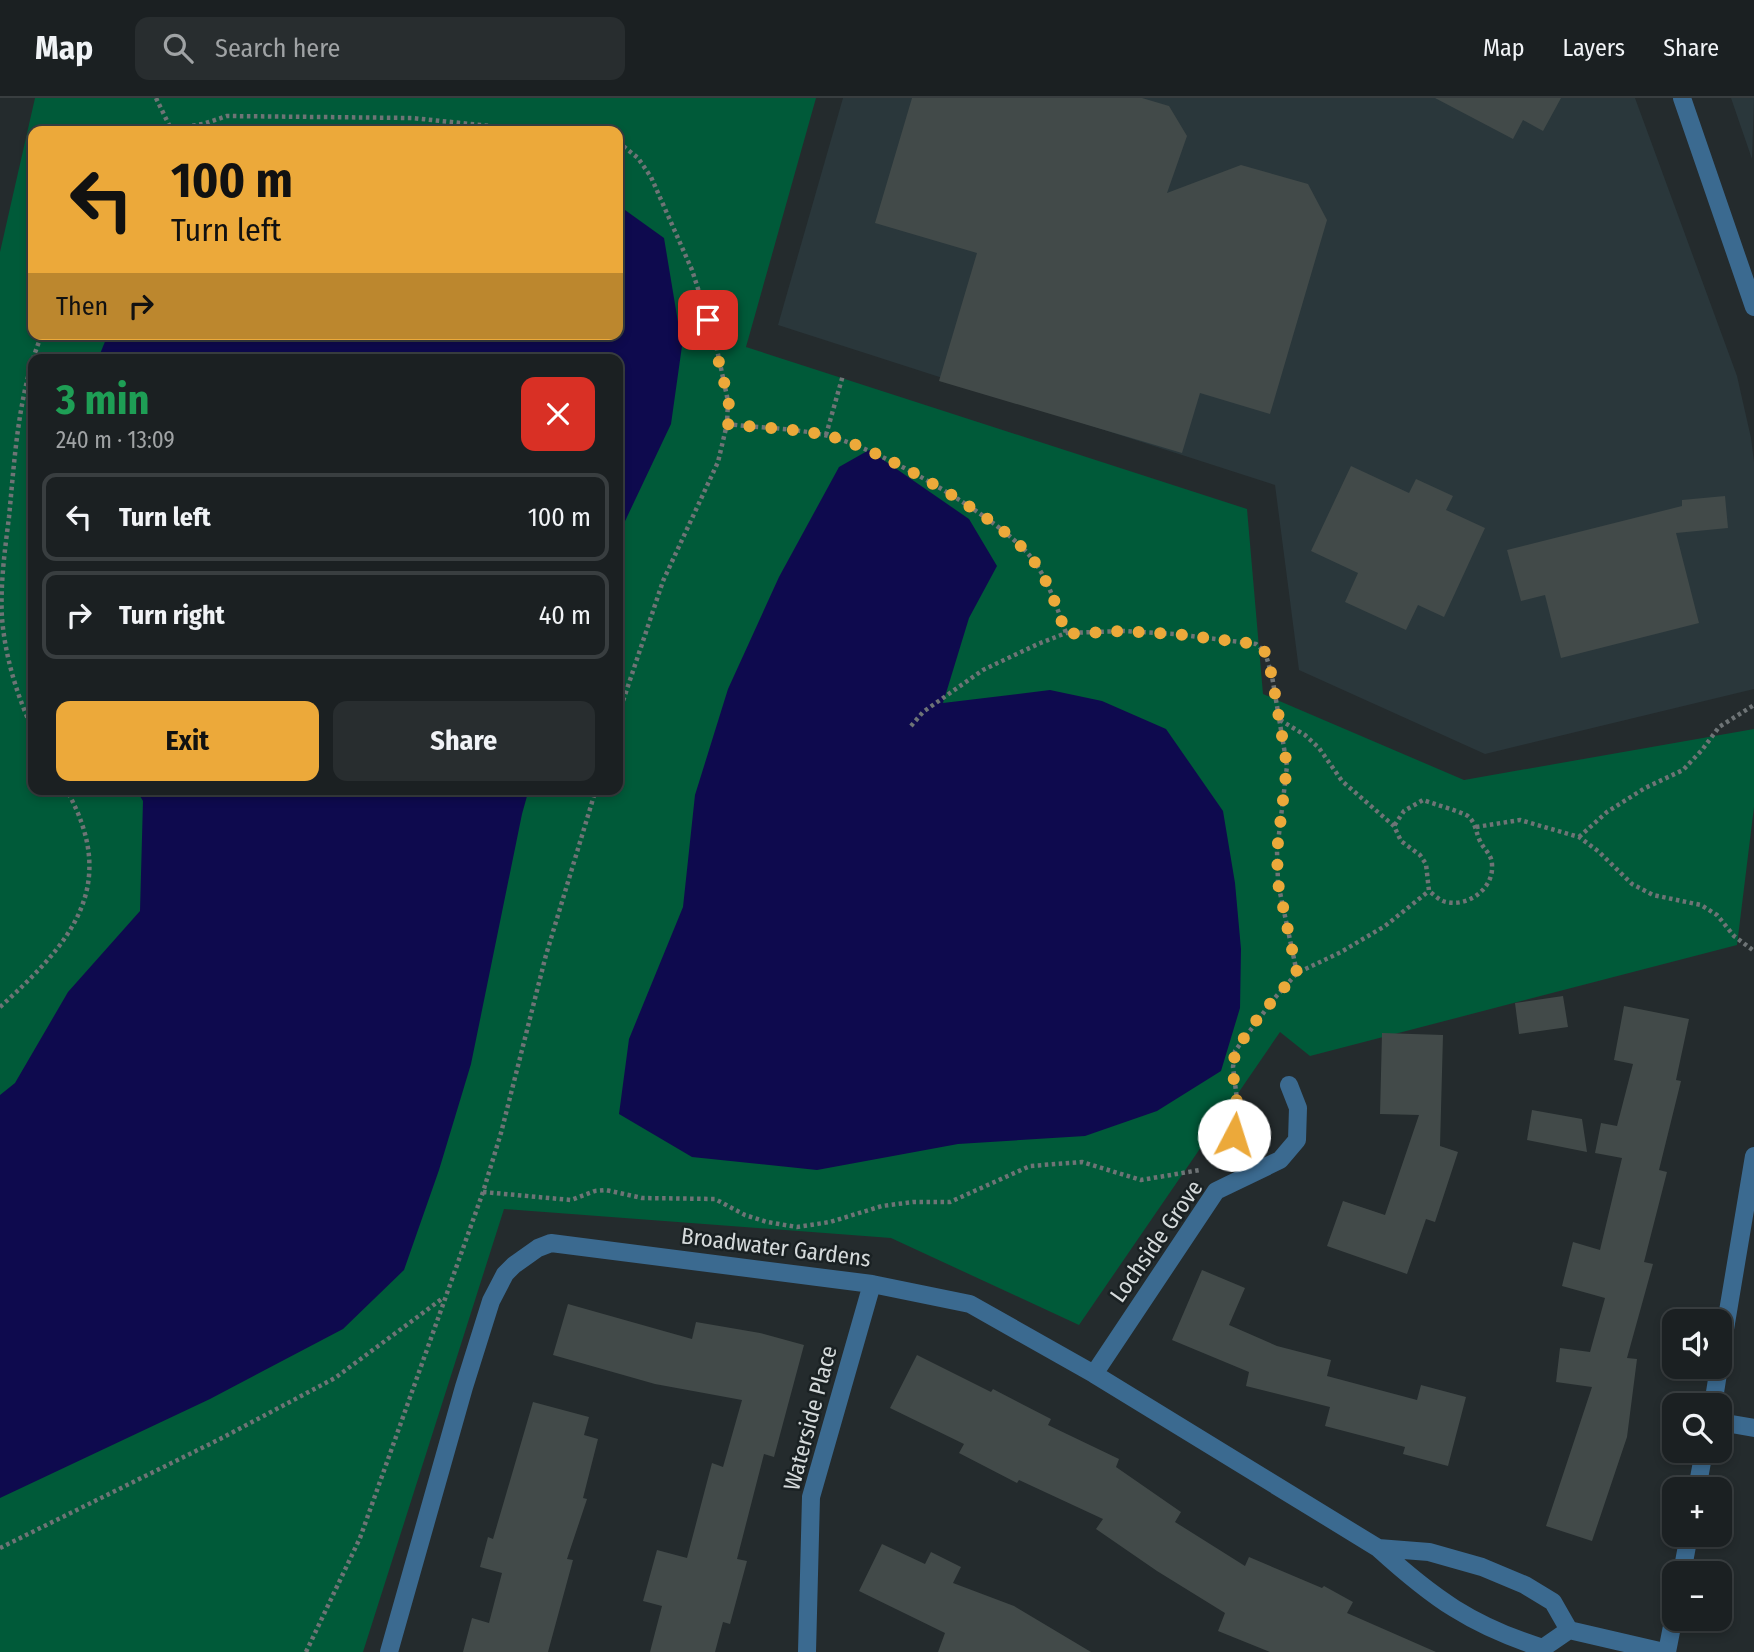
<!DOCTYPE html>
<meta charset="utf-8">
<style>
:root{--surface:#1b2022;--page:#282d2f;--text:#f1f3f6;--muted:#a0a3a5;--line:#393e40;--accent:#eca93a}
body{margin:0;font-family:"Fira Sans Condensed",sans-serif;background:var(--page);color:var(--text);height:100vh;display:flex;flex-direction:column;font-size:26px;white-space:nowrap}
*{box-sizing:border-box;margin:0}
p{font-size:23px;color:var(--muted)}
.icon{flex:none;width:38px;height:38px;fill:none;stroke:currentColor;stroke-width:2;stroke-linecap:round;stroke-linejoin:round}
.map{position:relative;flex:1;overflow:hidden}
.panel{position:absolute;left:28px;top:256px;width:595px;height:441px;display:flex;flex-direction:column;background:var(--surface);border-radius:14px;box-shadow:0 4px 10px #0003,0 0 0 2px var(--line)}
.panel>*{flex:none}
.banner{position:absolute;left:28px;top:28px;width:595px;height:214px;border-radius:14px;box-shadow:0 4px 10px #0003,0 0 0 2px var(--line);background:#eca93a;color:#111;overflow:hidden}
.tools{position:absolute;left:1662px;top:1211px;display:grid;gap:14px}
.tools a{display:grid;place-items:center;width:70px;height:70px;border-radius:14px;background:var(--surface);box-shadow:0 4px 10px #0003,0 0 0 2px var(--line);font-size:35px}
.pin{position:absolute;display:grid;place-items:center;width:60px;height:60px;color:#fff;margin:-30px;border-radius:14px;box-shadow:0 4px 10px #0006}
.me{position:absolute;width:77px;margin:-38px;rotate:5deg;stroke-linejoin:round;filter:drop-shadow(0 0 5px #0008)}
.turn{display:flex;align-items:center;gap:24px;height:147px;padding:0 28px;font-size:32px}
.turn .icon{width:91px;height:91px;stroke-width:2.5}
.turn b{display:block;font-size:49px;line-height:60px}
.then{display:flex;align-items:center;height:66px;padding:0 28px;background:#0003;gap:14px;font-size:26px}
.round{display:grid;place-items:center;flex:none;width:74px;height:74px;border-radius:14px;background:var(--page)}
.head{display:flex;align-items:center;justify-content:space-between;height:119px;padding:0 28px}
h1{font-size:42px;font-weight:700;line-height:52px;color:#1e9e55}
.button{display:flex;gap:14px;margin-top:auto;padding:14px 28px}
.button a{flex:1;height:80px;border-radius:14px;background:var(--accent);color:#111;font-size:28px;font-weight:700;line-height:80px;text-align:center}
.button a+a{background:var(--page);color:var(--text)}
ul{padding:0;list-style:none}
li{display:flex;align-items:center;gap:21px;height:88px;margin:0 14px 10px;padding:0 14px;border:4px solid var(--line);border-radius:14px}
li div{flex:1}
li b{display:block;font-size:26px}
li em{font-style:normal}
header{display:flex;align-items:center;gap:42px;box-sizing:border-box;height:98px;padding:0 35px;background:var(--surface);border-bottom:2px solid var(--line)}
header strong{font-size:33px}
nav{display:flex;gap:38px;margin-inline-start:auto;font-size:24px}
.search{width:490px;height:63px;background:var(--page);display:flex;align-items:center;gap:18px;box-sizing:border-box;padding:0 24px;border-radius:14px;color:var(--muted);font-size:26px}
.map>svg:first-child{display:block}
.built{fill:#2a373b}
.green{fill:#005a39;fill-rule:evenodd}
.water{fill:#0e0a4e}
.building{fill:#424a49}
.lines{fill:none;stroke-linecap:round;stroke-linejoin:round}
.path{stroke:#6e7476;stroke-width:4.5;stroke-dasharray:3.5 3.5;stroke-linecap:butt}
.minor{stroke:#3b6a90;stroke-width:18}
.route{stroke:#eca93a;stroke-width:12;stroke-dasharray:0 21.6}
.labels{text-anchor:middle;stroke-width:5;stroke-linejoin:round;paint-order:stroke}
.street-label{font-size:23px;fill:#d5dadb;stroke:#1a2123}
</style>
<header>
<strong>Map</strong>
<div class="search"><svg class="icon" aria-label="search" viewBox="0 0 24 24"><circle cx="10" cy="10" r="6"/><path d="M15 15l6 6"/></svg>Search here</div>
<nav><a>Map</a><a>Layers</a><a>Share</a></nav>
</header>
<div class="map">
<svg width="1754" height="1554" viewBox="0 0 1754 1554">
<rect width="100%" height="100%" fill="#242b2d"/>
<!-- built -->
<path class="built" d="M 843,0 L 1635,0 L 1737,278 L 1751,340 L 1754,364 L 1754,591 L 1485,656 L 1299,572 L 1275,387 L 778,227 Z
M 1731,0 L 1754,0 L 1752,61 Z"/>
<!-- green -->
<path class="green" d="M 35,0 L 816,0 L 746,249 L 1247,411 L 1263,596 L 1464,682 L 1754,631 L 1754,709 L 1737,847 L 1310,958 L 1280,934 L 1079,1227 L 891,1140 L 504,1111 L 363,1554 L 0,1554 L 0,154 ZM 33,33 L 618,33 L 618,236 L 33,236 ZM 33,261 L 618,261 L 618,691 L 33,691 Z"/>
<!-- water -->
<path class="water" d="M 618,107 L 664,140 L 682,248 L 671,326 L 618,438 L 618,261 L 98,261 L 108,236 L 618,236 Z
M 869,352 L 969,421 L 997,468 L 969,520 L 943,605 L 1050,592 L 1102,603 L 1166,631 L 1223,713 L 1235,785 L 1241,851 L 1240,910 L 1221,973 L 1157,1013 L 1085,1038 L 958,1046 L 817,1072 L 692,1059 L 619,1016 L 629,941 L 683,809 L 695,697 L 728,591 L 779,479 L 839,369 Z
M 136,691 L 529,691 L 522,716 L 471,966 L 439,1072 L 404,1172 L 343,1231 L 210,1301 L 0,1400 L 0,997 L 15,985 L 68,894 L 140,813 L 143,703 Z"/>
<!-- building -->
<path class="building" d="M 912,0 L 1142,0 L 1169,8 L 1187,38 L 1167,95 L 1241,67 L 1308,86 L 1327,122 L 1270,316 L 1200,295 L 1182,355 L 939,283 L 977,155 L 875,125 Z
M 1435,0 L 1561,0 L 1543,33 L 1523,22 L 1513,41 Z
M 1351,368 L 1409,395 L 1416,381 L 1453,398 L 1446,412 L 1485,430 L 1444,519 L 1418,507 L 1406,532 L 1345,504 L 1358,475 L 1311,453 Z
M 1725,398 L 1728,430 L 1676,435 L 1699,525 L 1561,560 L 1545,497 L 1521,503 L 1507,452 L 1682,408 L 1682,402 Z
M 1563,898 L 1568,929 L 1519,936 L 1515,905 Z
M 1624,908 L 1689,921 L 1676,982 L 1681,983 L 1659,1072 L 1667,1074 L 1644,1164 L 1653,1166 L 1627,1260 L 1637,1261 L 1627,1339 L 1592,1443 L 1546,1428 L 1592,1289 L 1556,1284 L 1560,1250 L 1590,1254 L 1605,1200 L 1562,1188 L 1573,1144 L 1600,1152 L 1622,1060 L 1595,1055 L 1601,1025 L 1617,1028 L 1633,966 L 1614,962 Z
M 1382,935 L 1443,937 L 1440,1048 L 1458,1054 L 1435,1124 L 1426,1121 L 1407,1176 L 1327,1148 L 1343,1103 L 1385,1117 L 1419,1017 L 1380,1016 Z
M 1532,1012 L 1582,1021 L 1587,1054 L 1527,1042 Z
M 1202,1172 L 1245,1190 L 1229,1227 L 1277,1248 L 1331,1262 L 1327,1278 L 1417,1302 L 1421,1287 L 1466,1299 L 1448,1368 L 1403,1356 L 1405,1349 L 1325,1328 L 1330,1309 L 1246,1288 L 1249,1274 L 1172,1242 Z
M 568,1206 L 692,1241 L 696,1224 L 760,1235 L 804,1247 L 774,1359 L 764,1356 L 737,1461 L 747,1463 L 730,1526 L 723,1524 L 715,1554 L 650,1554 L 662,1508 L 643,1503 L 657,1452 L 687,1460 L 712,1365 L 723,1369 L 742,1302 L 655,1286 L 553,1257 Z
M 917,1257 L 991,1294 L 993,1291 L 1051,1321 L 1048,1327 L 1119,1361 L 1116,1369 L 1181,1414 L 1175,1424 L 1245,1468 L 1249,1459 L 1322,1490 L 1324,1488 L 1353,1504 L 1347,1515 L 1436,1554 L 1270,1554 L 1218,1533 L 1225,1515 L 1157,1473 L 1096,1431 L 1103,1421 L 1019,1382 L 1017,1385 L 959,1355 L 964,1346 L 890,1310 Z
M 533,1304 L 589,1319 L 584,1337 L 598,1341 L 583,1400 L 587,1401 L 567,1461 L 573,1462 L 548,1554 L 463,1554 L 472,1520 L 489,1525 L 502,1475 L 480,1469 L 488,1439 L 493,1441 Z
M 882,1446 L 925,1466 L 931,1454 L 961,1469 L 953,1485 L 1014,1508 L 1091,1554 L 938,1554 L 945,1535 L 859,1493 Z"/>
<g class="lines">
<!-- path -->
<path class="path" d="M 156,0 L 171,31 L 203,26 L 227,18 L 412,20 L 539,33
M 618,44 L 638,60 L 651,79 L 692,172 L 716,247 L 728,303 L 727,326 L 718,364 L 663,483 L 618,618
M 727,326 C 760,330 796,330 828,338 C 879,350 997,418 1030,458 C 1048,480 1057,510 1066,535
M 826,337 L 843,277
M 1280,622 L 1305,637 L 1319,650 L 1342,683 L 1394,728 L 1401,743 L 1420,757 L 1426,766 L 1429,793 C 1433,796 1438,801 1443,803 C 1465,811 1494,792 1492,767 C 1492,756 1484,752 1480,743 C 1476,735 1476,726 1469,719 C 1464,714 1433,706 1423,702 L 1404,713 L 1394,728
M 911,628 L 923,614 L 983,572 L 1038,546 L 1066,535 L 1123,533 L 1175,536 L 1256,546 L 1265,554 L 1272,578 L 1287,668 L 1277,753 L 1278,785 L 1297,875
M 33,632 C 17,598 5,558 2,520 C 0,487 5,451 9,419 C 15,357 18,295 42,236
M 1476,729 L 1520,722 L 1579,739 L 1598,753 L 1632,786 L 1653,797 L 1701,807 L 1717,817 L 1734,838 L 1754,853
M 1579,739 L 1607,714 L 1645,690 L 1683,672 L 1702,652 L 1719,629 L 1754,607
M 0,909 C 71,845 121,788 66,691
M 1210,1065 L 1234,1037 L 1239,1018 L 1233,969 L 1235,953 L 1273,902 L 1297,875 L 1341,854 L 1385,828 L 1429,793
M 483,1094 L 571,1102 L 595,1093 L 606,1092 L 642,1100 L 715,1101 L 745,1117 L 767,1124 L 797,1129 L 830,1124 L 882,1108 L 913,1104 L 950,1104 L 1030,1068 L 1082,1064 L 1141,1082 L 1200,1072
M 0,1450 L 220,1341 L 335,1280 L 443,1200
M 306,1554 L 360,1440 L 483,1094 L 501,1035 L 546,857 L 596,691"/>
<!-- minor -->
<path class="minor" d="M 1682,0 L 1754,209
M 1720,1261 L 1754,1058
M 1094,1276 L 1216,1093 L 1280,1062 L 1297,1042 L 1298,1010 L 1289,987
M 1713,1307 L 1719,1269
M 1720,1324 L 1754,1330
M 1697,1391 L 1704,1353
M 1378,1450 L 1429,1454 L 1482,1469 L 1525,1487 L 1553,1504 L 1569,1532
M 1682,1475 L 1689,1437
M 389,1554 L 464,1289 L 491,1203 L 505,1176 L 514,1167 L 538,1150 L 551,1145 L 872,1186 L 970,1206 L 1094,1276 L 1378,1450 C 1433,1500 1472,1528 1543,1550 L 1569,1532 L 1664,1554
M 807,1554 L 811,1399 L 872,1186
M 1667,1554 L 1675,1513"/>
</g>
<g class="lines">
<!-- route -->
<path class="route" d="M 708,222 L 729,303 L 727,326 C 760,330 796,330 829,338 C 879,350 997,418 1030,458 C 1048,480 1057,510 1066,536 L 1123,533 L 1175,536 L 1256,546 L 1265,554 L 1272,578 L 1287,668 L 1277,753 L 1278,785 L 1297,875 C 1280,895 1234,942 1233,967 C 1233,994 1242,1009 1234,1037"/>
</g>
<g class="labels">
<!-- street labels -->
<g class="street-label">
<text transform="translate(1156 1143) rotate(-55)" y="8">Lochside Grove</text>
<text transform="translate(776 1149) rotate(7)" y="8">Broadwater Gardens</text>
<text transform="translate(810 1320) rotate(-75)" y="8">Waterside Place</text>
</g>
</g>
</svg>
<div class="tools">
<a><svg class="icon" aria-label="sound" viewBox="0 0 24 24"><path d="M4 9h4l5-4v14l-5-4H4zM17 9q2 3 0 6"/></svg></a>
<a><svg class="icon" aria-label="search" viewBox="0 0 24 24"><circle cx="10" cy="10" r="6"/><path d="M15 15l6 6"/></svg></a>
<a>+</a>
<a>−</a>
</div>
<div class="pin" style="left:708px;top:222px;background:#d93025"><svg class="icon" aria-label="arrive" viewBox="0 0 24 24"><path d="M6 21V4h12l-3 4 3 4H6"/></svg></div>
<svg class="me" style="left:1234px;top:1037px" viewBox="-20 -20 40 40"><circle r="19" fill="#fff"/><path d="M0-13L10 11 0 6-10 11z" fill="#eca93a"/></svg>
<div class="banner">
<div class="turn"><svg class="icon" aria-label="left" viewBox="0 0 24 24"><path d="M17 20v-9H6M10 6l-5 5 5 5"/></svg><div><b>100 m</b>Turn left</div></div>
<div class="then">Then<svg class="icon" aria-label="right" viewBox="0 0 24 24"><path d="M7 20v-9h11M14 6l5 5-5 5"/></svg></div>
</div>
<section class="panel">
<div class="head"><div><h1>3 min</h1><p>240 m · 13:09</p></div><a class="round" style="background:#d93025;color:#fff"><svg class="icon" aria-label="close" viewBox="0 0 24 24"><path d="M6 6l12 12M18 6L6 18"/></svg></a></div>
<ul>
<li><svg class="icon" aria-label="left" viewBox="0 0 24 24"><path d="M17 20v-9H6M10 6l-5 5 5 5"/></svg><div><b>Turn left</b></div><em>100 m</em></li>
<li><svg class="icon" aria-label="right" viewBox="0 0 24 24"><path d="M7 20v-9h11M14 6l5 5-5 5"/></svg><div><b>Turn right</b></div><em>40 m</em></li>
</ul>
<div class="button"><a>Exit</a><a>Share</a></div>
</section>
</div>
